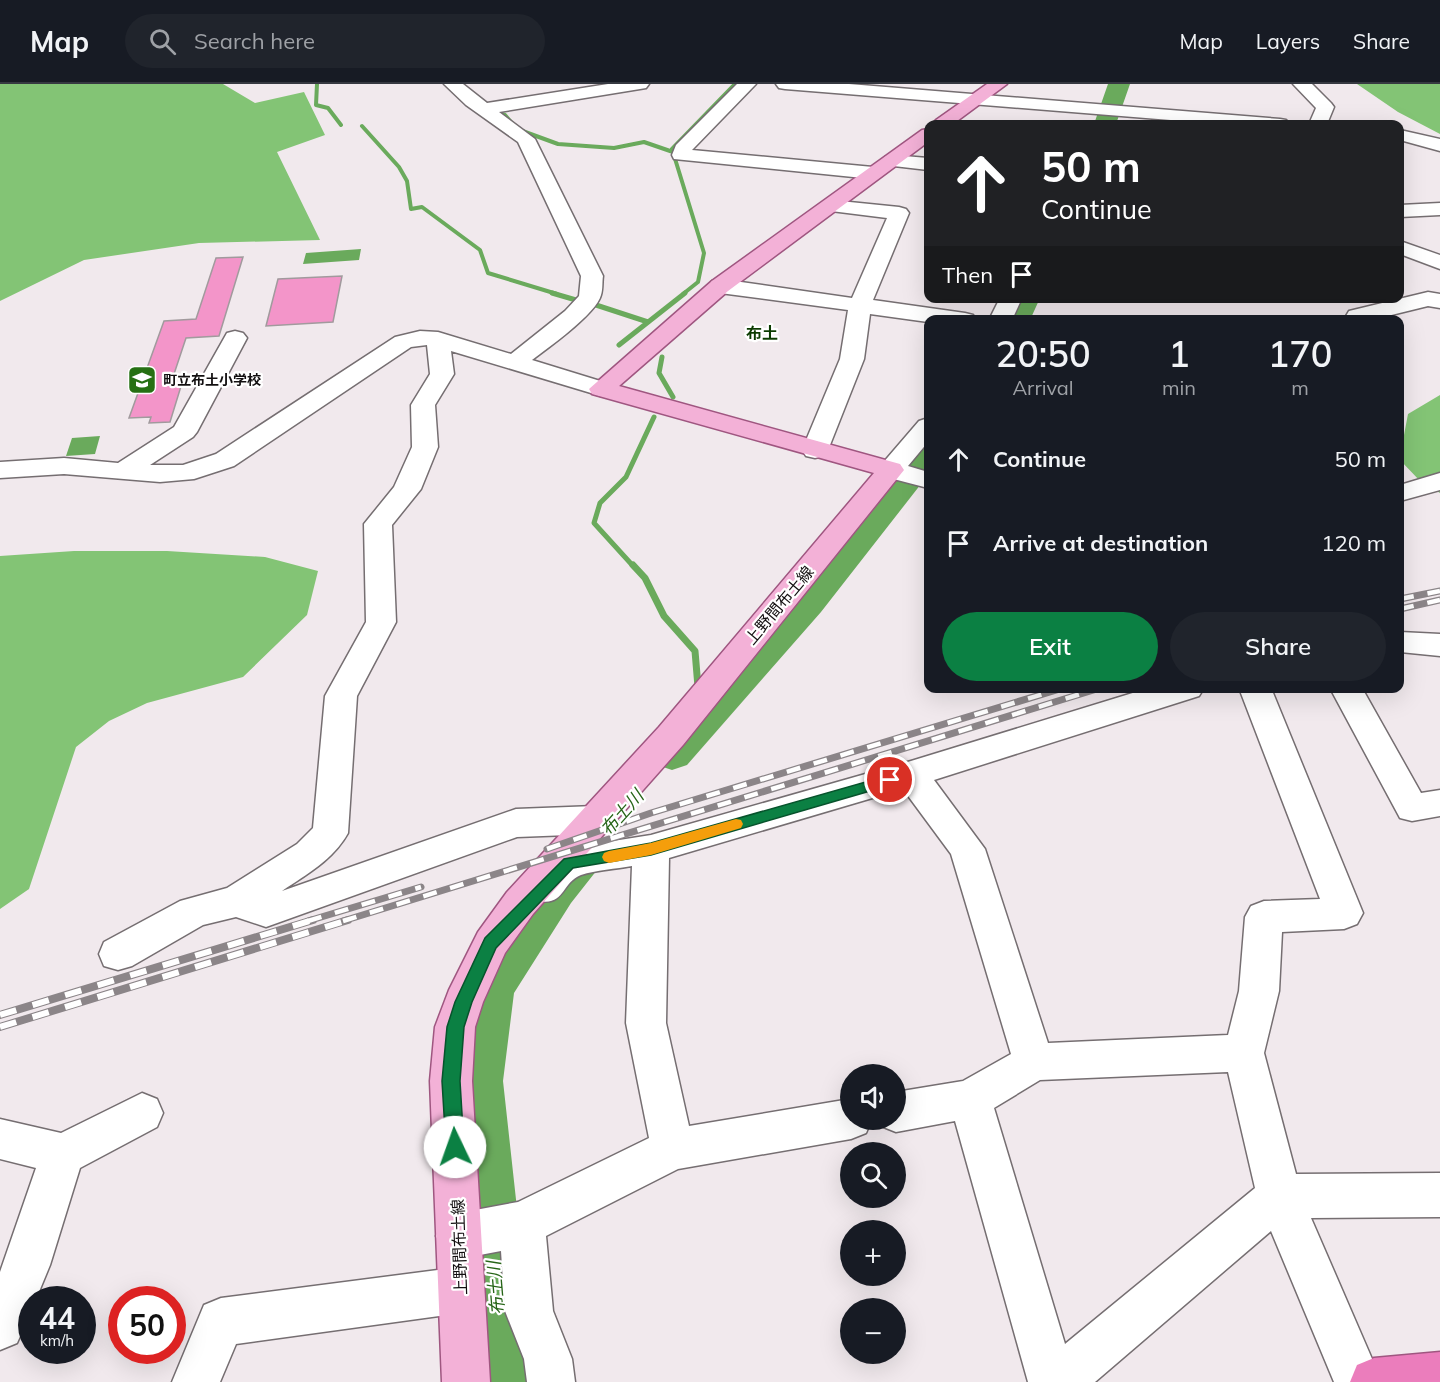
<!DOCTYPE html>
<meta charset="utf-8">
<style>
:root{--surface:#171b24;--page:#20242c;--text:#f1f3f6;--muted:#9ea1a6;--line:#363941;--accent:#0b8043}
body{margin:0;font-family:Mulish,"Noto Sans JP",sans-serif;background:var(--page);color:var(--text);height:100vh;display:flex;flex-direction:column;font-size:22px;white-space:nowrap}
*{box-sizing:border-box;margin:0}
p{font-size:20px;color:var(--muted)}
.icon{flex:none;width:33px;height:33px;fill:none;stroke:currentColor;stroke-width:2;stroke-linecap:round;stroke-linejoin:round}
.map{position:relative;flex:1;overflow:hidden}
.details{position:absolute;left:924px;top:231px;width:480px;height:378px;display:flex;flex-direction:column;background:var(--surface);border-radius:12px;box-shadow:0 6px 24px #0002}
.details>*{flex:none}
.guide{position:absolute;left:924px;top:36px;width:480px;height:183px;border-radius:12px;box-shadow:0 6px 24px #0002;background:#202124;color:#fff;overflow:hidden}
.controls{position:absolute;left:840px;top:980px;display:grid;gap:12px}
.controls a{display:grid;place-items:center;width:66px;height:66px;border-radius:50%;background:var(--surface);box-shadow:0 6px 24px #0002;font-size:30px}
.speed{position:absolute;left:18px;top:1202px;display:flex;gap:12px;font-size:30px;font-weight:700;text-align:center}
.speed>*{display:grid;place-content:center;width:78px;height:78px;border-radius:50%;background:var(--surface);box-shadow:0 6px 24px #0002;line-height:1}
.speed small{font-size:15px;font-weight:400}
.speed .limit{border:9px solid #d22;background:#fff;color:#111}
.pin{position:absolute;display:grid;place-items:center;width:51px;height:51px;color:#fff;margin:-26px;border:3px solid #fff;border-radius:50%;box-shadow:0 2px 6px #0007}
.me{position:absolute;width:66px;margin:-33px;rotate:357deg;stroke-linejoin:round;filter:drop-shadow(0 0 4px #0008)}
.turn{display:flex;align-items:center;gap:21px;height:126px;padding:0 18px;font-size:27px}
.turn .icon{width:78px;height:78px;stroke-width:2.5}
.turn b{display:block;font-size:42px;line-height:51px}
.then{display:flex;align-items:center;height:57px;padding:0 18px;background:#0003;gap:12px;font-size:22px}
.eta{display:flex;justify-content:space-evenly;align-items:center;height:102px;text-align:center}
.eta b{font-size:36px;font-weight:600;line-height:42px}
.primary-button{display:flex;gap:12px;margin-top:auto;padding:12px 18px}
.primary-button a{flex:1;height:69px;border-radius:36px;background:var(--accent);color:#fff;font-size:24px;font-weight:600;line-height:69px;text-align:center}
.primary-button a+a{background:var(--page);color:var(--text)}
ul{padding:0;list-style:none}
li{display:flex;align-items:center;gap:18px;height:84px;padding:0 18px}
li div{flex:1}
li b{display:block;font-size:22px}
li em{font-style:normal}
header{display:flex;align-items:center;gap:36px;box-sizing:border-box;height:84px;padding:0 30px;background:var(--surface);border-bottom:2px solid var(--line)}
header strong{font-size:28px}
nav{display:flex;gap:33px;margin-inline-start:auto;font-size:21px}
.search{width:420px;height:54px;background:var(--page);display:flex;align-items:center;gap:15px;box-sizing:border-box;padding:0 21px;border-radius:33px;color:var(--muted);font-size:22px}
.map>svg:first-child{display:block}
.forest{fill:#83c475}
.water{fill:#6aaa5c}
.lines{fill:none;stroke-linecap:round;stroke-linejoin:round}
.stream-far2{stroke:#6aaa5c;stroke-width:4}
.stream-far1{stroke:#6aaa5c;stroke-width:5}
.stream{stroke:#6aaa5c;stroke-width:7}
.river{fill:#6aaa5c;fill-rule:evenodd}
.building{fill:#f395c9;stroke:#a19a9d;stroke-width:1.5}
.minor-casing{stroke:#756e71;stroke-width:3}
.major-casing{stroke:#9f5680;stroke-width:3}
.highway-casing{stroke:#9f5680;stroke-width:3}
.minor{fill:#fff;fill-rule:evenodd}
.major{fill:#f3b1d7;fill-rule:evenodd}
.highway{fill:#eb7dbc;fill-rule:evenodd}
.rail-far1-casing{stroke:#8b8588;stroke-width:7}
.rail-casing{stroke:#8b8588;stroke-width:8}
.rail-far1{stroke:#fff;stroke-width:4.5;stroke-dasharray:14;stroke-linecap:butt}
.rail{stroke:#fff;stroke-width:6;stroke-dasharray:17;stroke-linecap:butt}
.route{fill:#0b8043;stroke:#07532c;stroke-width:1.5}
.slow{fill:#f59e0b}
.labels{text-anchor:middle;stroke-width:4.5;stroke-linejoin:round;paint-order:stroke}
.far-poi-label{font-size:14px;font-weight:bold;fill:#120f10;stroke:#fff;text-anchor:start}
.far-quarter-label{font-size:16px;font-weight:bold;fill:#0b3b00;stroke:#fff}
.street-label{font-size:16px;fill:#120f10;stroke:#fff}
.water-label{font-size:18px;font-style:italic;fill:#276518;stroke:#fff}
</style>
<header>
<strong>Map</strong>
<div class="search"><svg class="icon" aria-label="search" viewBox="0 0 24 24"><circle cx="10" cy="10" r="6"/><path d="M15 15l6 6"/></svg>Search here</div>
<nav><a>Map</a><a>Layers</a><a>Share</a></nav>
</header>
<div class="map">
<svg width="1440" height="1298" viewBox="0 0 1440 1298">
<rect width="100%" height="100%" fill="#f1e9ed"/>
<!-- forest -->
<path class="forest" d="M 0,0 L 223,0 L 255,19 L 304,8 L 325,51 L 277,68 L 320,156 L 199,159 L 84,176 L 0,217 Z
M 1357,0 L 1440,0 L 1440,50 L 1398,28 Z
M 1440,311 L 1440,409 L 1420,397 L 1400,376 L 1400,372 L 1408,330 Z
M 74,467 L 167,467 L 265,473 L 318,487 L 307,531 L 243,593 L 147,619 L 109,637 L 76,663 L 29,805 L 0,825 L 0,472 Z"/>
<!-- water -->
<path class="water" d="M 361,165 L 359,176 L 303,180 L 306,169 Z
M 100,352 L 95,370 L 66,372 L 72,354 Z"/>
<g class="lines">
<!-- stream-far2 -->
<path class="stream-far2" d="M 317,0 L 316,21 L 328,24 L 341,41
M 494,28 L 505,31 L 517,45 L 558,60 L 614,64 L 644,58 L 673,68
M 362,42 L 399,83 L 407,97 L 411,125 L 422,123 L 480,166 L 488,189 L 557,210
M 683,210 L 698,198 L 704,169 L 672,65 L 735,0"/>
<!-- stream-far1 -->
<path class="stream-far1" d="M 552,209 L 576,216
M 596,221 L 648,238
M 619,261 L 685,209
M 662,273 L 659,289 L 673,313
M 634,483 L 594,439 L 600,419 L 626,393 L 654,333"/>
<!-- stream -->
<path class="stream" d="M 633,481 L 645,494 L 664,532 L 695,567 L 698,603"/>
<!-- river -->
<path class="river" d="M 1108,0 L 1130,0 L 1116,40 L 1094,40 Z
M 1012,214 L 1040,214 L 1030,236 L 1001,236 Z
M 928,360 L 928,391 L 821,528 L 687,681 L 672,686 L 657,681 L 651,670 L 657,659 L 795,510 L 916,363 Z
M 581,755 L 597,760 L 604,773 L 597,786 L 571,819 L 514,909 L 503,997 L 536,1298 L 474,1298 L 451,997 L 465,905 L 472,890 L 537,791 L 565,760 Z"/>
</g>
<!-- building -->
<path class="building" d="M 243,173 L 219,252 L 186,254 L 171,299 L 182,299 L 170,338 L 149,339 L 151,333 L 129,334 L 164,237 L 196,235 L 216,174 Z
M 342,192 L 333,238 L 266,242 L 278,195 Z"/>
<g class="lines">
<!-- minor casing -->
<g class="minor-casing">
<path id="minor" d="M 444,0 L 463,0 L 487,19 L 608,0 L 649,0 L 646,4 L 640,5 L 499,28 L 535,55 L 603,192 C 602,198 603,205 601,211 C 597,229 548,264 532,276 L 610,300 L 613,305 L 610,310 L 601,312 L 451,267 L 454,290 L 435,321 L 438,363 L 421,405 L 392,441 L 396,538 L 357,612 L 348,749 C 333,776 307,790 282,807 L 516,725 L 595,722 L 607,726 L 613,736 L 607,746 L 595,750 L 517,753 L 266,843 L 236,833 L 203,841 L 132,882 L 118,886 L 104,882 L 99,870 L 104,858 L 180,817 L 227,804 L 297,760 L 313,744 L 325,612 L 366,538 L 364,440 L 394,403 L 412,363 L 411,321 L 430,290 L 427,261 L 411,263 L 234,382 L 194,395 L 160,398 L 64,390 L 0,394 L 0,378 L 64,374 L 118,379 L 174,343 L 227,249 L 235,247 L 243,249 L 247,254 L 197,348 L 193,353 L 150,381 L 183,381 L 216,370 L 395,253 L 420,247 L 438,248 L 511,270 L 565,227 L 579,212 L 581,192 L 518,58 L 466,21 Z
M 737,0 L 756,0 L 692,66 L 873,83 L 880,85 L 883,89 L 880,93 L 873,95 L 674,75 L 672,71 L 676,61 Z
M 776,0 L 849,0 L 1280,35 L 1286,36 L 1289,40 L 1220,40 L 785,5 L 779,4 Z
M 1293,0 L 1312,0 L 1331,19 L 1334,23 L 1327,40 L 1309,40 L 1316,24 Z
M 1400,46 L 1440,55 L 1440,67 L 1400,56 Z
M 892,71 L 928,74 L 928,86 L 885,81 L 883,77 L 885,73 Z
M 830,116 L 899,123 L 906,125 L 909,129 L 873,216 L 965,229 L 973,231 L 976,236 L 928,236 L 928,238 L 870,230 L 864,275 L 828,366 L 824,372 L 815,374 L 806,372 L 802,366 L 840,275 L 848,226 L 720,209 L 712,207 L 709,202 L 712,197 L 720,195 L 852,214 L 887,134 L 823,126 L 820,122 L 823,118 Z
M 1440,119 L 1440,131 L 1400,133 L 1400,121 Z
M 1400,157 L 1440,171 L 1440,185 L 1400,170 Z
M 1428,208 L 1440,210 L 1440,224 L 1428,222 L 1371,236 L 1348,236 L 1346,232 L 1349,227 Z
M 1000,214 L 1022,214 L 1012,236 L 989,236 Z
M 928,334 L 928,358 L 908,382 L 928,388 L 928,404 L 882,392 L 878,386 L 882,380 L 919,337 Z
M 1440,389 L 1440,406 L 1400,417 L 1400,401 Z
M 1400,548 L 1440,550 L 1440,572 L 1400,568 Z
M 1149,604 L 1204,604 L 1199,612 L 934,696 L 985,765 L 1048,959 L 1228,951 L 1239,907 L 1245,833 L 1251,822 L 1264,817 L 1320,815 L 1239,604 L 1271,604 L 1363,829 L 1357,840 L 1344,845 L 1282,848 L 1279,907 L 1264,969 L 1296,1090 L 1440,1089 L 1440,1133 L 1311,1134 L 1382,1298 L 1334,1298 L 1271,1147 L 1095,1298 L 1028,1298 L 955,1037 L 896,1048 L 881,1042 L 878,1035 L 896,1035 L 896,1008 L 963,997 L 1011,970 L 951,770 L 903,705 L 669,774 L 666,939 L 689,1042 L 850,1015 L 850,1035 L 872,1035 L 866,1049 L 851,1055 L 678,1085 L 546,1152 L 553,1227 L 572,1275 L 575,1298 L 527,1298 L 524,1275 L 505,1227 L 501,1167 L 459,1175 L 443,1168 L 436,1152 L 443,1136 L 459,1129 L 518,1118 L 649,1054 L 626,939 L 632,782 C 616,785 596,786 581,791 C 559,800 566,826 531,815 L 526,804 C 534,787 550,771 569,764 L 651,751 L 911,677 ZM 1228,988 L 1255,1104 L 1065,1260 L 994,1024 L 1040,996 Z
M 1330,604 L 1362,604 L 1421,709 L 1440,706 L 1440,732 L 1412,737 L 1400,734 Z
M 142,1009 L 157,1015 L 163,1029 L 157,1043 L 80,1084 L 50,1181 L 36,1215 L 32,1215 L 32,1225 L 17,1259 L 0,1266 L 0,1188 L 36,1084 L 0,1075 L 0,1035 L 61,1049 Z
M 461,1183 L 478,1189 L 484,1206 L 478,1223 L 461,1229 L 236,1260 L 220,1298 L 172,1298 L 204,1221 L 221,1214 Z"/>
</g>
<!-- major casing -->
<g class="major-casing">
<path id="major" d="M 987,0 L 1007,0 L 953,40 L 933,40 L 936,36 Z
M 928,45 L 928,58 L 728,207 L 619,302 L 900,380 L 904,386 L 683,661 L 533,830 L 505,869 L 483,918 L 475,943 L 472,997 L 490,1298 L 442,1298 L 430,997 L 435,943 L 449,906 L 478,848 L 507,808 L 659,643 L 874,389 L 592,310 L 589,305 L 712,197 L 922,46 Z"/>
</g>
<!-- highway casing -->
<g class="highway-casing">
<path id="highway" d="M 1440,1268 L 1440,1298 L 1350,1298 L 1357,1281 L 1374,1274 Z"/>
</g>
<!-- minor -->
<use href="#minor" class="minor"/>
<!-- major -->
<use href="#major" class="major"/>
<!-- highway -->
<use href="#highway" class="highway"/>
<!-- rail-far1 casing -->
<g class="rail-far1-casing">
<path id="rail-far1" d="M 1400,515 L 1440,507
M 1400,525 L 1440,516
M 547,765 L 651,729 L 1063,604
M 308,837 L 421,803
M 343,837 L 1100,604"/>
</g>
<!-- rail casing -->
<g class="rail-casing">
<path id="rail" d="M 0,931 L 313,836
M 0,943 L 348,836"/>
</g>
<!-- rail-far1 -->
<use href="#rail-far1" class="rail-far1"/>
<!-- rail -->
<use href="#rail" class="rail"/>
</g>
<!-- route -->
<path class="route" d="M 890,691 L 897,696 L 894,700 L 651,771 L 573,784 L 496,864 L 472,918 L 464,943 L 460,997 L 464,1063 L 461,1069 L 455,1072 L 448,1069 L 446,1063 L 442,997 L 447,943 L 455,918 L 485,854 L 564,775 L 651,759 Z"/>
<!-- slow -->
<path class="slow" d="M 736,735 L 741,736 L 743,740 L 741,744 L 651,771 L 609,779 L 604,777 L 602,773 L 604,769 L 609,767 L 651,759 Z"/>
<!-- icons -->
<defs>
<g id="school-square" transform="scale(1.5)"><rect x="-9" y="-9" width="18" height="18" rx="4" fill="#267013" stroke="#fff"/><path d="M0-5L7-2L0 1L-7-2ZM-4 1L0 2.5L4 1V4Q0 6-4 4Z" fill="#fff"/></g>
</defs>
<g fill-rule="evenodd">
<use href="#school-square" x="142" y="296"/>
</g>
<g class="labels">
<!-- far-poi labels -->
<g class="far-poi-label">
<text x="163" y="301">町立布土小学校</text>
</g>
<!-- far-quarter labels -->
<g class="far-quarter-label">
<text x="762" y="255">布土</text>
</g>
<!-- street labels -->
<g class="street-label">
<text transform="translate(779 521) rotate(-50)" y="6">上野間布土線</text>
<text transform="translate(459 1163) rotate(-92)" y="6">上野間布土線</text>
</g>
<!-- water labels -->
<g class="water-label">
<text transform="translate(622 729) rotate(-48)" y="6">布土川</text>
<text transform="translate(496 1204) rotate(-95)" y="6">布土川</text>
</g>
</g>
</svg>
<div class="controls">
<a><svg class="icon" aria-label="sound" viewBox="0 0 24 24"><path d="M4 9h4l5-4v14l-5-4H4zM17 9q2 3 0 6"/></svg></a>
<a><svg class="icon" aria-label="search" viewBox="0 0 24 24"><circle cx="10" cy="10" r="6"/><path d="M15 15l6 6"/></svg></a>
<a>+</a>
<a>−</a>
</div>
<div class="speed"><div>44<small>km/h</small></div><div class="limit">50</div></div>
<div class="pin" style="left:890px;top:696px;background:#d93025"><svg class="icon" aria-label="arrive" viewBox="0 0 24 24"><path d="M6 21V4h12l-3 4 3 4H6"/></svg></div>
<svg class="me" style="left:455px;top:1063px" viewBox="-20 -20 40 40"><circle r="19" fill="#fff"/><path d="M0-13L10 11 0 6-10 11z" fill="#0b8043"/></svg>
<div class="guide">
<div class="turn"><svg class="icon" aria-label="ahead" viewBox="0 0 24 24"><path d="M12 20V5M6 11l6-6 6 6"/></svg><div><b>50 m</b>Continue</div></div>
<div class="then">Then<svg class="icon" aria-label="arrive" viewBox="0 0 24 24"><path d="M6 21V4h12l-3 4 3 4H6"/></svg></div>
</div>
<section class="details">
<div class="eta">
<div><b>20:50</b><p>Arrival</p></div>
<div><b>1</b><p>min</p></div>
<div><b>170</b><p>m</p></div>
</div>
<ul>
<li><svg class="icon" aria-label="ahead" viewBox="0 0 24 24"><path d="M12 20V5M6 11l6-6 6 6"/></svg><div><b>Continue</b></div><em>50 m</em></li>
<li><svg class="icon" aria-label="arrive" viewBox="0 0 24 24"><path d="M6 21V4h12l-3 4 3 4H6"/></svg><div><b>Arrive at destination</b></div><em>120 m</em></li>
</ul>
<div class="primary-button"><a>Exit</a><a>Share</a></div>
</section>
</div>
